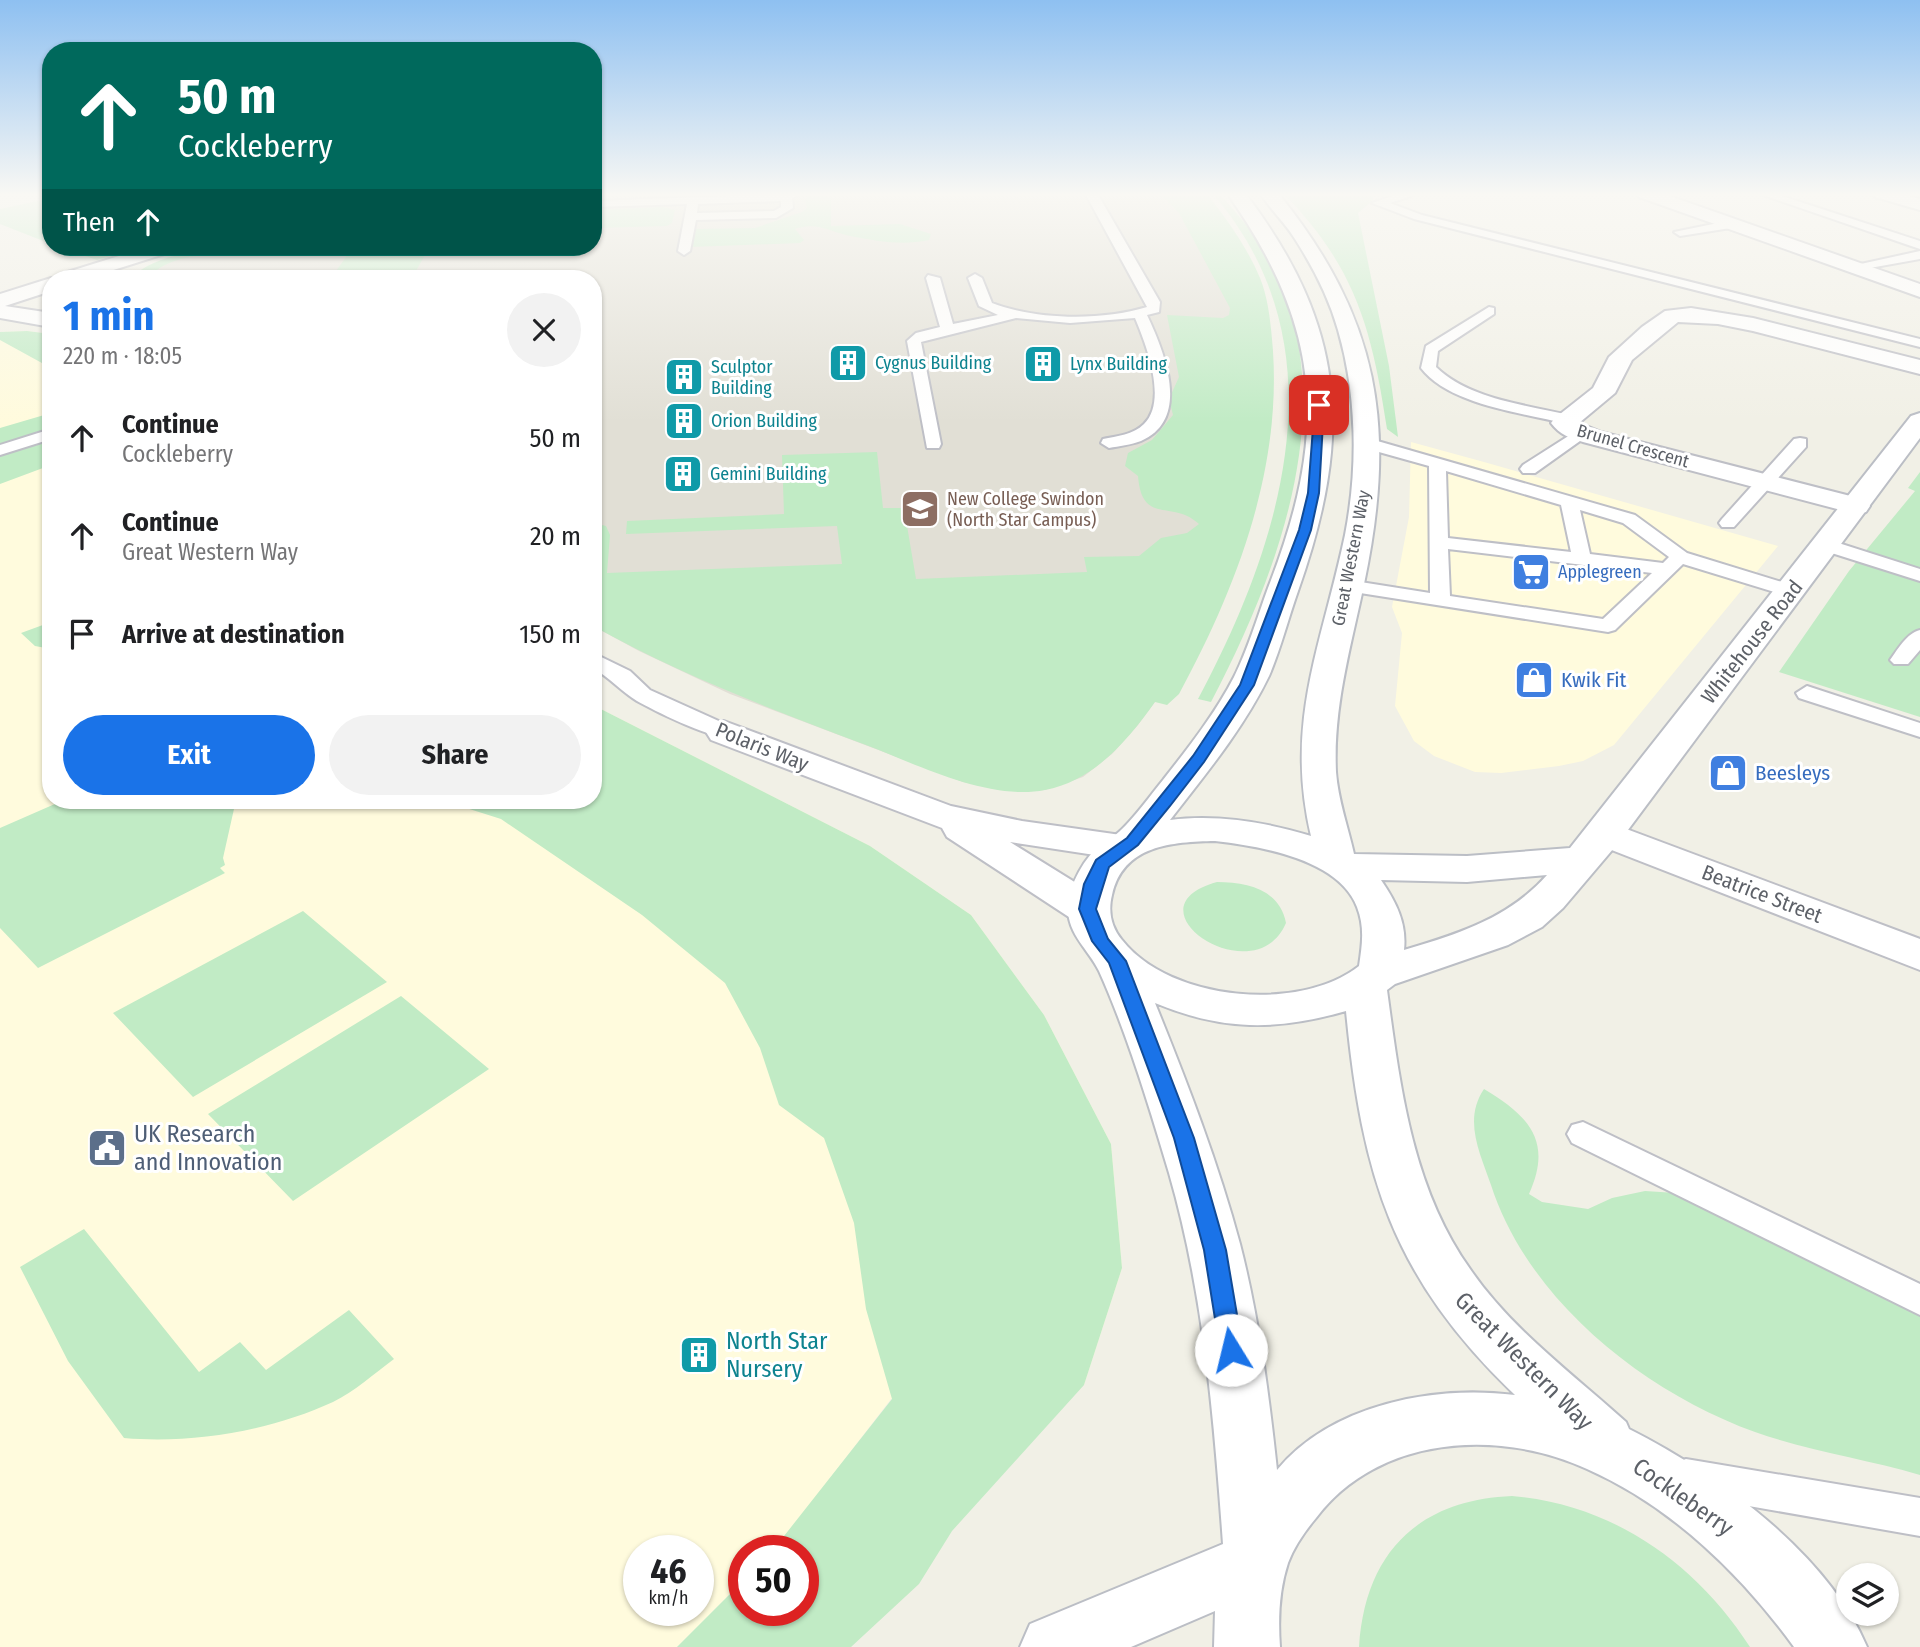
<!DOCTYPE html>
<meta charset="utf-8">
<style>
:root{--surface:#fff;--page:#f2f2f2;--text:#202124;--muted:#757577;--accent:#1a73e8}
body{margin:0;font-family:"Fira Sans Condensed",sans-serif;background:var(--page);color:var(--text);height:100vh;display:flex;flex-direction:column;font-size:26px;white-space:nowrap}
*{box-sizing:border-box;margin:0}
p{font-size:23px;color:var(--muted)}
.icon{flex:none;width:38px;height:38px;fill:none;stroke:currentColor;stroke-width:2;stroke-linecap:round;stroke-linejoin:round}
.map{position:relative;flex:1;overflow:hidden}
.side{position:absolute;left:42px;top:270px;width:560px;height:539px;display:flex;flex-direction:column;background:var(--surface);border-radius:28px;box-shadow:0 2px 5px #0004}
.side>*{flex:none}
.guide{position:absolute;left:42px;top:42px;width:560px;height:214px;border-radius:28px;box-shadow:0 2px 5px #0004;background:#00695c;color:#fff;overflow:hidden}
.fabs{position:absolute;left:1836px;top:1563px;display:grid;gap:14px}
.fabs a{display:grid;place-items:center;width:63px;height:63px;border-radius:50%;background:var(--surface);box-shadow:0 2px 5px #0004;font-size:35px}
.speed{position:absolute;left:623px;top:1535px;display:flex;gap:14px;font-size:35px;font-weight:700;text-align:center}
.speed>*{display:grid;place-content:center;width:91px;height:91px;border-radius:50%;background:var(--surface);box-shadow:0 2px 5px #0004;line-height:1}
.speed small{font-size:18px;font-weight:400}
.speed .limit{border:10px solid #d22;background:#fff;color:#111}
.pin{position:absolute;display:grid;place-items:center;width:60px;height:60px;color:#fff;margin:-30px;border-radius:14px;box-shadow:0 4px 10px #0006}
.me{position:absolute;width:77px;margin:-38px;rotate:351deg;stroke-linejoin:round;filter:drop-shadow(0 0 5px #0008)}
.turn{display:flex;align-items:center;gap:24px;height:147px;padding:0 21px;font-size:32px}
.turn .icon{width:91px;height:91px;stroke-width:2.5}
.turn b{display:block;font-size:49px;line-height:60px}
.then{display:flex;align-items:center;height:66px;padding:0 21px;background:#0003;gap:14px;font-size:26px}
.round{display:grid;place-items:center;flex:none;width:74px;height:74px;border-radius:37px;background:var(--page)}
.head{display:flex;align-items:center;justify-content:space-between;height:119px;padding:0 21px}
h1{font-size:42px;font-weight:700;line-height:52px;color:var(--accent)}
.action{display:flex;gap:14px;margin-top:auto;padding:14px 21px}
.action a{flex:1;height:80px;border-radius:42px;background:var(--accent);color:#fff;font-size:28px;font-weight:700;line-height:80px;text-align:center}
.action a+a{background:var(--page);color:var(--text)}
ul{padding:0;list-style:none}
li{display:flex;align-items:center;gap:21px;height:98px;padding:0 21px}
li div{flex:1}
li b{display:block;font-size:26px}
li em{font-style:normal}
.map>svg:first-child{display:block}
.commercial{fill:#fffbdd;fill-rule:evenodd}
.education{fill:#e1dfd5}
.green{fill:#c1ebc5}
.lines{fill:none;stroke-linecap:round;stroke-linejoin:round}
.lane-casing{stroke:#bebfc6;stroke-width:4}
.street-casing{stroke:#bebfc6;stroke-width:4}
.secondary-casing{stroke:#bbbec5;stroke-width:4}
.lane{fill:#fff;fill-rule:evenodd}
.street{fill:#fff;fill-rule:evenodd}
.secondary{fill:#fff;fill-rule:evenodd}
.route{fill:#1a73e8;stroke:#114b97;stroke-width:2}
.labels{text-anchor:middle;stroke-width:6;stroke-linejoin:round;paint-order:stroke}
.far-culture-label{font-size:18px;fill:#0d838f;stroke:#fff;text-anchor:start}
.far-street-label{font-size:18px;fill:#5d6168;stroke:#fff}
.far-education-label{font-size:18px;fill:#785e54;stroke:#fff;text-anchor:start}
.far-shop-label{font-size:18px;fill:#366cbe;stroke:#fff;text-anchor:start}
.street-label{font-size:21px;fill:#5d6168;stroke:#fff}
.shop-label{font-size:21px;fill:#366cbe;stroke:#fff;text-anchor:start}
.near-service-label{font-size:24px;fill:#4e5e75;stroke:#fff;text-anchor:start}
.near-culture-label{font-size:24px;fill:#0d838f;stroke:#fff;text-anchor:start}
.near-street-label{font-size:24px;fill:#5d6168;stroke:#fff}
</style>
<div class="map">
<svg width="1920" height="1647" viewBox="0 0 1920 1647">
<rect width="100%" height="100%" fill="#f1f0e6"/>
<!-- commercial -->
<path class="commercial" d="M 27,331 L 51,334 L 51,800 L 593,800 L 593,705 L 870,846 L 971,915 L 1044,1015 L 1111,1144 L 1122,1268 L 1084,1385 L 891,1399 L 777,1547 L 773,1550 L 744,1550 L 744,1580 L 677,1647 L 0,1647 L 0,332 ZM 639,1550 L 698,1550 L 698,1610 L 639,1610 Z
M 1411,442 L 1484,462 L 1778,546 L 1614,745 L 1583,761 L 1559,766 L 1501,773 L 1475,772 L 1434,756 L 1414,741 L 1395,706 L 1402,633 L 1392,607 L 1409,517 Z"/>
<!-- education -->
<path class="education" d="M 593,193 L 1200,193 L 1249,265 L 1171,680 L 1138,725 L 1112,754 L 1083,777 L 1045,790 L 1009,791 L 963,782 L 730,694 L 639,651 L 593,626 L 593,278 L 133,278 L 156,264 L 207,247 L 593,247 Z"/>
<!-- green -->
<path class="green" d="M 1159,193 L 1206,193 C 1227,219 1247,247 1260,278 C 1269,300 1271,327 1273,351 C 1281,472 1236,589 1179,694 L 1167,705 L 1155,702 C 1128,740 1094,781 1045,790 C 989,801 918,765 866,745 C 773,710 681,675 593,626 L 593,523 L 606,526 L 610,535 L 607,573 L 842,564 L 837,526 L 626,534 L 627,521 L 784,514 L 782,455 L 877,452 L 883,508 L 904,508 L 916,579 L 1087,572 L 1084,557 L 1139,556 L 1161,538 L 1187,533 L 1199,524 C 1172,499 1142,526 1138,476 L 1125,466 L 1128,453 L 1152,440 L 1173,415 L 1169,399 L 1179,377 L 1167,315 L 1223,318 L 1229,315 L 1230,308 L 1179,213 Z
M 1212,193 L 1219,193 C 1236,213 1255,233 1268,256 C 1346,398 1279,572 1211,702 L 1198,699 C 1283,540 1344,344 1212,193 Z
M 1283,193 L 1375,193 L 1372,201 L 1358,213 L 1389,366 L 1398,437 L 1387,429 C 1372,330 1356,267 1283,193 Z
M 818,194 L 831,198 L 831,226 L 900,224 L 931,234 L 929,240 C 902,246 877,241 850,236 C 831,232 816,221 795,229 L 804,240 L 800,243 L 690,247 L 694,229 L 755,228 L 802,212 L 807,208 L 805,200 L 809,195 Z
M 51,198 L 51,244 L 0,224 L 0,209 Z
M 663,207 L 675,210 L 672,223 L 667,226 L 593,228 L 593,210 Z
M 59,247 L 141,247 L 97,260 Z
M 262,247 L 256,253 C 229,253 165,252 150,278 L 130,278 C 163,249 219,248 262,247 Z
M 429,248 L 412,278 L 331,278 L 351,250 Z
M 27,331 L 51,334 L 51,368 L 0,340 L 0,332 Z
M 51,413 L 51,465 L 0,484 L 0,428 Z
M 1920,472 L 1920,717 L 1779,672 L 1849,571 L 1915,491 L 1908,488 Z
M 51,622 L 51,649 L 35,646 L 21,633 Z
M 593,705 L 870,846 L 971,915 L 1044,1015 L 1111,1144 L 1122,1268 L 1084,1385 L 952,1531 L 919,1584 L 851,1647 L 677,1647 L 744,1580 L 744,1610 L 803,1610 L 803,1550 L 773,1550 L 892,1399 L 866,1309 L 854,1223 L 824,1138 L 779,1105 L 760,1048 L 725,983 L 642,915 L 501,819 L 441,800 L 593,800 Z
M 64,800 L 236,800 L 223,858 L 225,865 L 220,868 L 225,873 L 38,968 L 0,928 L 0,828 Z
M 1217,882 C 1248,882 1280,890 1286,923 C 1255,996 1122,908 1217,882 Z
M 303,911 L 387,982 L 193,1097 L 113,1013 Z
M 401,996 L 489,1069 L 293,1201 L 208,1114 Z
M 1484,1089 C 1529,1116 1553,1141 1529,1194 L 1542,1202 L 1588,1209 L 1612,1198 L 1645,1191 L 1676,1193 L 1920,1285 L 1920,1475 C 1866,1459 1808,1451 1755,1432 C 1644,1392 1528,1300 1491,1185 C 1480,1153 1463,1120 1484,1089 Z
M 84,1229 L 199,1372 L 240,1342 L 266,1370 L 349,1310 L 394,1359 C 375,1373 354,1392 333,1402 C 270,1431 192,1444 124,1438 L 68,1361 L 20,1267 Z
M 1512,1496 C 1612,1504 1696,1563 1750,1647 L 1359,1647 C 1365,1553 1418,1500 1512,1496 Z"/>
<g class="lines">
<!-- lane casing -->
<g class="lane-casing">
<path id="lane" d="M 1085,193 L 1097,193 L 1160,302 L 1159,312 L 1147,315 C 1164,351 1192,419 1141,441 C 1131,445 1119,446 1109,448 L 1101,443 L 1103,439 C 1117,436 1133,435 1144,424 C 1168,401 1146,344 1135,318 L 1070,323 L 1016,318 L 921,342 L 941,444 L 939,448 L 927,448 L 907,341 L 916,333 L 940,327 L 926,278 L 928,275 L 940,278 L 953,324 L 998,315 L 979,306 L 968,278 L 975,274 L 982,278 L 992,303 C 1037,320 1101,321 1147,307 Z
M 1402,193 L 1420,193 L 1390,203 L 1422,215 L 1920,339 L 1920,347 L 1414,219 L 1372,203 Z
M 1757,193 L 1773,193 L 1920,241 L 1920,249 Z
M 786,194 L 792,197 L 793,208 L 776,218 L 696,220 L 690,251 L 684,255 L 678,251 L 687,204 L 593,207 L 593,201 ZM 781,201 L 781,207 L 774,211 L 697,213 L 698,204 Z
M 1733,220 L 1739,224 L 1737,227 L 1680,236 L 1674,232 Z
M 1920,251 L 1920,259 L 1853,271 L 1847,267 Z
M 1489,307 L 1494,308 L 1494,314 L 1438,351 L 1436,367 C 1470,400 1528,405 1573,416 L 1573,422 L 1567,424 C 1524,413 1449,405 1421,368 L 1426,346 Z
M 1581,428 L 1587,430 L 1587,436 L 1535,473 L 1523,473 L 1520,469 L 1523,465 Z
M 51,429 L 51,439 L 0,455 L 0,445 Z
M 1367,438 L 1635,515 L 1687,553 L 1798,587 L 1801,591 L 1791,597 L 1683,564 L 1615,630 L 1608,632 L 1341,590 L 1338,586 L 1341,582 L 1348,580 L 1430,593 L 1429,466 L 1361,447 L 1359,443 ZM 1446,471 L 1561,505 L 1571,552 L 1448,538 ZM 1580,510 L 1623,523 L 1669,557 L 1663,563 L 1590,554 ZM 1448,549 L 1652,573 L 1603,619 L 1450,596 Z
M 1800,438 L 1806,439 L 1806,447 L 1734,527 L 1722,527 L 1719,523 L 1722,519 L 1794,439 Z
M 1826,539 L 1920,569 L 1920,581 L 1819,549 L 1817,545 Z
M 1920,630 L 1920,650 L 1908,664 L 1894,664 L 1890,660 C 1898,649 1907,633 1920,630 Z
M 593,653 L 630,671 L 650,690 L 732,727 L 735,732 L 732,737 C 714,741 655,711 637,701 C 622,692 609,677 593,668 Z
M 1807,686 L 1920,723 L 1920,737 L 1799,698 L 1796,693 Z
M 1583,1122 L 1920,1284 L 1920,1315 L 1572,1143 L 1567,1134 L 1572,1125 Z
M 1686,1459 L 1920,1498 L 1920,1536 L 1686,1495 L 1672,1490 L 1667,1477 L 1672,1464 Z"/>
</g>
<!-- street casing -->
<g class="street-casing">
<path id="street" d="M 780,193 L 801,193 L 786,202 L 780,201 L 777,197 Z
M 1636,193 L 1661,193 L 1920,284 L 1920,297 L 1639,197 Z
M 148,247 L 177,247 L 174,251 L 88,278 L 58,278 L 61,274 Z
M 51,278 L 51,291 L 5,306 L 51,313 L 51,327 L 0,318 L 0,294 Z
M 1691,308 L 1753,318 L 1920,360 L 1920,374 L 1753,331 L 1718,324 L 1678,322 L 1632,360 L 1615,393 L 1579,423 L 1601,432 L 1866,500 L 1870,506 L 1866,512 L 1856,514 L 1583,442 C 1570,438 1560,435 1551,423 L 1555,418 L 1593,388 L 1609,357 L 1642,327 L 1665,311 Z
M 724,721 L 951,806 L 1022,821 L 1121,835 L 1135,838 L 1141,847 L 1135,856 L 1121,859 L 1010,842 L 1102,899 L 1108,909 L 1102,919 L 1087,923 L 1072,919 L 947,837 L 942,828 L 711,740 L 706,732 L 711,724 Z
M 1605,821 L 1920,939 L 1920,970 L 1591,842 L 1586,833 L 1591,824 Z"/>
</g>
<!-- secondary casing -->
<g class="secondary-casing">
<path id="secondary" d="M 1227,193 L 1245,193 C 1347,327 1353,435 1298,591 C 1288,619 1281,648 1269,676 C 1244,728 1205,775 1170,820 C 1218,814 1265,822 1311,836 C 1284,721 1322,645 1345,535 C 1358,468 1357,395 1338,330 C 1329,298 1313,267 1295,239 C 1285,223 1270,209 1260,193 L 1278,193 C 1380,319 1397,427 1364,584 C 1351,646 1333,707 1336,772 C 1338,800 1348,827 1354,854 L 1467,856 L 1570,848 L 1911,416 L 1920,413 L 1920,438 L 1619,842 L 1563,908 L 1542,927 L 1508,945 L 1395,984 L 1387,990 C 1400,1086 1412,1188 1470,1269 C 1511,1329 1573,1374 1626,1422 L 1629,1429 C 1718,1474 1828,1554 1867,1647 L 1794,1647 C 1741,1574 1671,1506 1587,1469 C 1498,1428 1378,1436 1316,1518 C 1305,1531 1294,1547 1288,1563 C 1279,1590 1278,1619 1280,1647 L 1214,1647 L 1215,1611 L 1131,1647 L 1020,1647 L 1030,1624 L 1223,1544 C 1214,1419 1204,1294 1169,1173 C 1150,1109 1127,1033 1099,971 C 1089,950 1067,934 1068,907 C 1069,884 1085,857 1102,843 C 1108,839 1115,836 1120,831 C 1136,816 1149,797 1163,780 C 1188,748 1215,714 1234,677 C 1248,649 1257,618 1268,588 C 1328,434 1324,330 1227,193 ZM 1215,841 C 1259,846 1339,859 1357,907 C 1365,927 1362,946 1359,966 C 1299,1013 1170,1001 1122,940 C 1111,927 1108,911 1112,895 C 1123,845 1172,842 1215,841 ZM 1547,875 C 1509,918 1458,934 1404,950 C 1407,923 1396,902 1381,880 L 1467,882 ZM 1155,1003 C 1222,1031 1277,1031 1346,1011 C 1362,1176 1392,1277 1515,1395 C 1434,1385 1332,1404 1277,1470 C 1269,1395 1259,1318 1240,1244 C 1218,1162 1187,1082 1155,1003 Z
M 1872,193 L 1899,193 L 1920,199 L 1920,210 L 1875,197 Z"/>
</g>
<!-- lane -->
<use href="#lane" class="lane"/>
<!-- street -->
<use href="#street" class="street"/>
<!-- secondary -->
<use href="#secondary" class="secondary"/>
</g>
<!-- sky -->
<linearGradient id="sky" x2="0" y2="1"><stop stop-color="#8ec0f1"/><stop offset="0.46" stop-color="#f9f8f4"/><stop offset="1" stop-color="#f9f8f4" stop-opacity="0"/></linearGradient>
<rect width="1920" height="423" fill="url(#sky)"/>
<!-- route -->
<path class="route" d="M 1315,402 L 1324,405 L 1319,493 L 1311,530 L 1254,685 L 1204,762 L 1170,806 L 1138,845 L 1109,867 L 1096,909 L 1108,939 L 1126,961 L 1194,1138 L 1226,1250 L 1243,1350 L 1239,1357 L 1231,1360 L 1223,1357 L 1220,1350 L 1204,1250 L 1174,1138 L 1109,963 L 1092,941 L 1079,909 L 1084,884 L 1096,860 L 1127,838 L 1193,756 L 1240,685 L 1299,530 L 1308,493 Z"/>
<!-- icons -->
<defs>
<g id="building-square" transform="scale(2.0125)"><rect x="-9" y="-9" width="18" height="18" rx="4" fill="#0f9aa8" stroke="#fff"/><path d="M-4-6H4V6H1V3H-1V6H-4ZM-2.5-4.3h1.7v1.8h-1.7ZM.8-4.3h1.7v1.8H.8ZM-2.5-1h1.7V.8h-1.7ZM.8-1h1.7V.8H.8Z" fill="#fff"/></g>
<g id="university-square" transform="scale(2.0125)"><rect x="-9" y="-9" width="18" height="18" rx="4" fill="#8d6e63" stroke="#fff"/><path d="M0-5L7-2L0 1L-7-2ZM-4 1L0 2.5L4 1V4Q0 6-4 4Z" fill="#fff"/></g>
<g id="supermarket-square" transform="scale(2.0125)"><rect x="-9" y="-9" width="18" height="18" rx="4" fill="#3f7fe0" stroke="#fff"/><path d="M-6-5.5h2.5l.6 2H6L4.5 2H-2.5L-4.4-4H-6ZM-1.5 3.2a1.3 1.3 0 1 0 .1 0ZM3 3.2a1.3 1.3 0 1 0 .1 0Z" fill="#fff"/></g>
<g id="shop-square" transform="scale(2.0125)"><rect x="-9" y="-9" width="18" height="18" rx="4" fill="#3f7fe0" stroke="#fff"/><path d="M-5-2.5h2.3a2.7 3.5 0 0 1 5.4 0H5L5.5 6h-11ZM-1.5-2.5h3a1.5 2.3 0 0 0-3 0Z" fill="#fff"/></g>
<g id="civic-square" transform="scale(2.0125)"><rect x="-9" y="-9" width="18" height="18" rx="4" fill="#5c6f8a" stroke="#fff"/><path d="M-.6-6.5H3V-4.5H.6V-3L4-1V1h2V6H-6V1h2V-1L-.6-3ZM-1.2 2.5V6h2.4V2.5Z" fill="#fff"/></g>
</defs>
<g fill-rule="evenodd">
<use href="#building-square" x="848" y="363"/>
<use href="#building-square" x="1043" y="364"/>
<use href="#building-square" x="684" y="377"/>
<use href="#building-square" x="684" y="421"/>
<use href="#building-square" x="683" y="474"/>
<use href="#university-square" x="920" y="509"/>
<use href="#supermarket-square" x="1531" y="572"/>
<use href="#shop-square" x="1534" y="680"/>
<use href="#shop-square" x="1728" y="773"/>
<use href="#civic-square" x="107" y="1148"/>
<use href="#building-square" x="699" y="1355"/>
</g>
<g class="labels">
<!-- far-culture labels -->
<g class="far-culture-label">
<text x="875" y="369">Cygnus Building</text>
<text x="1070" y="370">Lynx Building</text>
<text x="711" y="373">Sculptor<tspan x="711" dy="21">Building</tspan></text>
<text x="711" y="427">Orion Building</text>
<text x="710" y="480">Gemini Building</text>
</g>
<!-- far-street labels -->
<g class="far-street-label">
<text transform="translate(1633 446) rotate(16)" y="6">Brunel Crescent</text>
<text transform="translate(1351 558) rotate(-79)" y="6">Great Western Way</text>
</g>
<!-- far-education labels -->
<g class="far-education-label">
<text x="947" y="505">New College Swindon<tspan x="947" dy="21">(North Star Campus)</tspan></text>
</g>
<!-- far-shop labels -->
<g class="far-shop-label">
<text x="1558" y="578">Applegreen</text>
</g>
<!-- street labels -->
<g class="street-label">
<text transform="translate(1752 642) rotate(-52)" y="7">Whitehouse Road</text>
<text transform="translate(762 747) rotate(22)" y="7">Polaris Way</text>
<text transform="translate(1762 894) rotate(21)" y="7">Beatrice Street</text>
</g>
<!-- shop labels -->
<g class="shop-label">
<text x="1561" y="687">Kwik Fit</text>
<text x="1755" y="780">Beesleys</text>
</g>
<!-- near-service labels -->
<g class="near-service-label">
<text x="134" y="1142">UK Research<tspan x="134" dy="28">and Innovation</tspan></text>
</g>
<!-- near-culture labels -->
<g class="near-culture-label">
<text x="726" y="1349">North Star<tspan x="726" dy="28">Nursery</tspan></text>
</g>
<!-- near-street labels -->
<g class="near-street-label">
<text transform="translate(1524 1361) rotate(45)" y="8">Great Western Way</text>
<text transform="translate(1683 1497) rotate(35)" y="8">Cockleberry</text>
</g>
</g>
</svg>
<div class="fabs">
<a><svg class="icon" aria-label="layers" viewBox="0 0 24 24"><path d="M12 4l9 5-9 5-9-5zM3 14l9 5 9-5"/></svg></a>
</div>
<div class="speed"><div>46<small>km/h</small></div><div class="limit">50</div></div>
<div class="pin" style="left:1319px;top:405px;background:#d93025"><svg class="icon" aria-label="arrive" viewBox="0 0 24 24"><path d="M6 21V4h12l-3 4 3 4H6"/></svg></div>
<svg class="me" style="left:1231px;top:1350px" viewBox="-20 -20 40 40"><circle r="19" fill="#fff"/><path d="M0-13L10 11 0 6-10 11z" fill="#1a73e8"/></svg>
<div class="guide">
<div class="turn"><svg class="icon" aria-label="ahead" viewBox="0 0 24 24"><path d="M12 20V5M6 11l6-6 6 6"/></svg><div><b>50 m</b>Cockleberry</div></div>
<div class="then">Then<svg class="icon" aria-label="ahead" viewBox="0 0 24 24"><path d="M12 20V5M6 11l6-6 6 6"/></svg></div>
</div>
<section class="side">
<div class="head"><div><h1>1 min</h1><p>220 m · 18:05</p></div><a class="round"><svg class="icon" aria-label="close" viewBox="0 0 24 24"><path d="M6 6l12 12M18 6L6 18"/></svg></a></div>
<ul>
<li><svg class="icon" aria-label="ahead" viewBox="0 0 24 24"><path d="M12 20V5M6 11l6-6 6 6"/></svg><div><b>Continue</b><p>Cockleberry</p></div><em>50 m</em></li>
<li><svg class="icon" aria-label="ahead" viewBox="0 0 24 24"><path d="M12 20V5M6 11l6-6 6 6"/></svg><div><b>Continue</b><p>Great Western Way</p></div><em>20 m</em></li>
<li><svg class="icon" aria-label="arrive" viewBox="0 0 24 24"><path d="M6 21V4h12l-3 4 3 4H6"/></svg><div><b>Arrive at destination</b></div><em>150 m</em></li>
</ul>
<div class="action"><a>Exit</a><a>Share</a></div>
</section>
</div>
